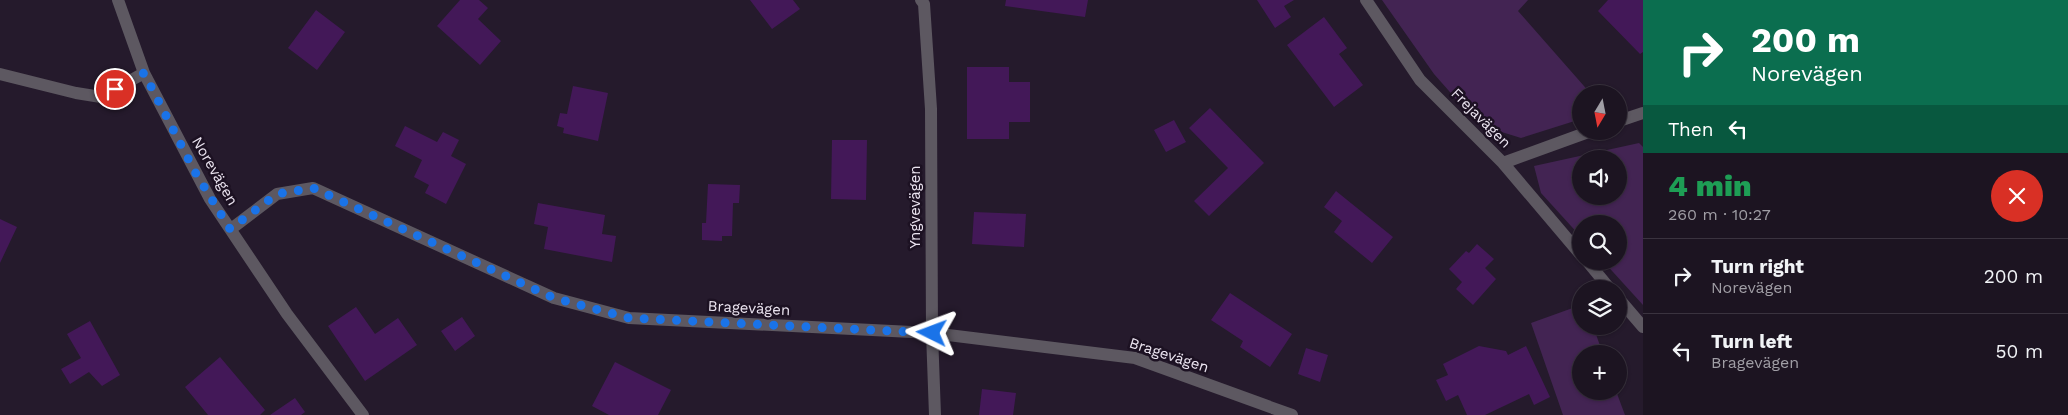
<!DOCTYPE html>
<meta charset="utf-8">
<style>
:root{--surface:#1c1421;--page:#251d2a;--text:#f1f3f6;--muted:#a09ea5;--line:#3a333f}
body{margin:0;font-family:"Work Sans",sans-serif;background:var(--page);color:var(--text);height:100vh;display:flex;flex-direction:column;font-size:19px;white-space:nowrap}
*{box-sizing:border-box;margin:0}
p{font-size:16px;color:var(--muted)}
.icon{flex:none;width:28px;height:28px;fill:none;stroke:currentColor;stroke-width:2;stroke-linecap:round;stroke-linejoin:round}
.map{position:relative;flex:1;overflow:hidden}
.panel{display:flex;flex-direction:column;background:var(--surface);width:425px}
.panel>*{flex:none}
.top-card{background:#0b6e4f;color:#fff;overflow:hidden}
.needle{width:32px;rotate:190deg}
.fabs{position:absolute;left:1572px;top:85px;display:grid;gap:10px}
.fabs a{display:grid;place-items:center;width:55px;height:55px;border-radius:50%;background:var(--surface);box-shadow:0 1px 4px #0004,0 0 0 1px var(--line);font-size:25px}
.pin{position:absolute;display:grid;place-items:center;width:42px;height:42px;color:#fff;margin:-21px;border:2px solid #fff;border-radius:50%;box-shadow:0 1px 5px #0007}
.me{position:absolute;width:55px;margin:-28px;rotate:273deg;stroke-linejoin:round;filter:drop-shadow(0 0 4px #0008)}
.turn{display:flex;align-items:center;gap:18px;height:105px;padding:0 25px;font-size:22px}
.turn .icon{width:65px;height:65px;stroke-width:2.5}
.turn b{display:block;font-size:35px;line-height:42px}
.then{display:flex;align-items:center;height:48px;padding:0 25px;background:#0003;gap:10px;font-size:19px}
.round{display:grid;place-items:center;flex:none;width:52px;height:52px;border-radius:26px;background:var(--page)}
.summary{display:flex;align-items:center;justify-content:space-between;height:85px;padding:0 25px}
h1{font-size:30px;font-weight:800;line-height:38px;color:#1e9e55}
ul{padding:0;list-style:none}
li{display:flex;align-items:center;gap:15px;height:75px;padding:0 25px;border-top:1px solid var(--line)}
li div{flex:1}
li b{display:block;font-size:19px}
li em{font-style:normal}
main{display:flex;flex:1;min-height:0}
.map>svg:first-child{display:block}
.green{fill:#432453;fill-rule:evenodd}
.building{fill:#431858}
.lines{fill:none;stroke-linecap:round;stroke-linejoin:round}
.minor{stroke:#5d5861;stroke-width:12}
.route{stroke:#1a73e8;stroke-width:9;stroke-dasharray:0 16.2}
.labels{text-anchor:middle;stroke-width:5;stroke-linejoin:round;paint-order:stroke}
.street-label{font-size:15px;fill:#ebe4f0;stroke:#1c1122}
</style>
<main>
<div class="map">
<svg width="1643" height="415" viewBox="0 0 1643 415">
<rect width="100%" height="100%" fill="#251a2c"/>
<!-- green -->
<path class="green" d="M 1382,0 L 1528,0 L 1518,11 L 1591,94 L 1581,94 L 1581,119 L 1521,138 L 1479,125 L 1434,74 Z
M 1639,143 L 1643,147 L 1643,305 L 1603,261 L 1619,261 L 1619,224 L 1581,224 L 1581,237 L 1541,193 L 1534,166 ZM 1581,159 L 1619,159 L 1619,196 L 1581,196 Z
M 1581,305 L 1581,326 L 1593,326 L 1603,354 L 1581,354 L 1581,391 L 1616,391 L 1625,415 L 1563,415 L 1531,323 Z"/>
<!-- building -->
<path class="building" d="M 460,0 L 479,0 L 488,8 L 478,19 L 501,41 L 480,65 L 437,26 Z
M 750,0 L 793,0 L 800,9 L 772,29 Z
M 1006,0 L 1088,0 L 1085,17 L 1005,6 Z
M 1257,0 L 1294,0 L 1284,6 L 1291,17 L 1275,28 Z
M 1608,0 L 1643,0 L 1643,52 L 1640,54 L 1598,11 Z
M 316,10 L 345,32 L 317,70 L 288,48 Z
M 1324,17 L 1347,48 L 1339,54 L 1363,85 L 1334,107 L 1287,45 Z
M 967,67 L 1009,67 L 1009,82 L 1030,82 L 1030,122 L 1009,122 L 1009,139 L 967,139 Z
M 573,86 L 608,93 L 598,141 L 563,133 L 564,128 L 557,126 L 560,113 L 567,114 Z
M 1210,108 L 1264,163 L 1209,216 L 1194,201 L 1228,168 L 1189,128 Z
M 1174,120 L 1186,142 L 1166,152 L 1154,130 Z
M 405,126 L 437,142 L 443,132 L 459,140 L 451,156 L 466,164 L 446,204 L 425,193 L 429,185 L 414,177 L 422,160 L 395,146 Z
M 832,140 L 867,140 L 866,200 L 831,199 Z
M 708,184 L 740,185 L 739,203 L 733,203 L 732,236 L 722,236 L 722,241 L 702,240 L 702,223 L 706,223 Z
M 1336,191 L 1393,237 L 1372,263 L 1334,232 L 1342,221 L 1324,207 Z
M 538,203 L 605,215 L 602,234 L 616,236 L 612,262 L 544,249 L 548,227 L 534,224 Z
M 974,212 L 1026,214 L 1024,247 L 972,244 Z
M 0,219 L 17,227 L 0,263 Z
M 1477,244 L 1494,259 L 1485,268 L 1496,279 L 1473,305 L 1456,289 L 1462,282 L 1449,269 L 1466,251 L 1469,253 Z
M 1230,293 L 1292,334 L 1270,367 L 1240,347 L 1243,341 L 1211,320 Z
M 356,307 L 375,334 L 398,318 L 417,345 L 365,381 L 328,326 Z
M 462,317 L 475,336 L 455,351 L 441,331 Z
M 90,321 L 120,375 L 102,386 L 89,372 L 70,384 L 61,369 L 81,358 L 67,334 Z
M 1479,346 L 1506,351 L 1508,355 L 1526,346 L 1550,397 L 1534,405 L 1529,394 L 1485,415 L 1467,415 L 1458,395 L 1446,401 L 1436,380 L 1448,375 L 1443,364 Z
M 1306,348 L 1328,355 L 1320,382 L 1298,374 Z
M 220,357 L 265,410 L 260,415 L 208,415 L 185,387 Z
M 615,362 L 671,390 L 658,415 L 609,415 L 592,406 Z
M 982,389 L 1016,393 L 1013,415 L 979,415 Z
M 295,398 L 305,412 L 301,415 L 270,415 Z"/>
<g class="lines">
<!-- minor -->
<path class="minor" d="M 118,0 L 144,73 L 210,199 L 287,314 L 363,415
M 921,0 L 924,4 L 931,109 L 932,333 L 935,415
M 1366,0 L 1420,80 L 1503,163 L 1581,255
M 0,74 L 76,93 L 101,97 L 144,73
M 1619,121 L 1643,113
M 1503,163 L 1591,131
M 231,229 L 277,194 L 313,188 L 554,298 L 629,318 L 932,333 L 1135,358 L 1292,415
M 1587,261 L 1610,289
M 1619,299 L 1643,327"/>
</g>
<g class="lines">
<!-- route -->
<path class="route" d="M 115,89 L 144,73 L 195,172 L 230,229 L 277,194 L 313,188 L 554,298 L 629,318 L 932,333"/>
</g>
<g class="labels">
<!-- street labels -->
<g class="street-label">
<text transform="translate(1481 118) rotate(45)" y="5">Frejavägen</text>
<text transform="translate(215 171) rotate(60)" y="5">Norevägen</text>
<text transform="translate(915 207) rotate(-90)" y="5">Yngvevägen</text>
<text transform="translate(749 308) rotate(3)" y="5">Bragevägen</text>
<text transform="translate(1169 355) rotate(18)" y="5">Bragevägen</text>
</g>
</g>
</svg>
<div class="fabs">
<a><svg class="needle" viewBox="-14 -14 28 28"><path d="M0-13l5 13h-10z" fill="#e53935"/><path d="M0 13l5-13h-10z" fill="#a09ea5"/></svg></a>
<a><svg class="icon" aria-label="sound" viewBox="0 0 24 24"><path d="M4 9h4l5-4v14l-5-4H4zM17 9q2 3 0 6"/></svg></a>
<a><svg class="icon" aria-label="search" viewBox="0 0 24 24"><circle cx="10" cy="10" r="6"/><path d="M15 15l6 6"/></svg></a>
<a><svg class="icon" aria-label="layers" viewBox="0 0 24 24"><path d="M12 4l9 5-9 5-9-5zM3 14l9 5 9-5"/></svg></a>
<a>+</a>
</div>
<div class="pin" style="left:115px;top:89px;background:#d93025"><svg class="icon" aria-label="arrive" viewBox="0 0 24 24"><path d="M6 21V4h12l-3 4 3 4H6"/></svg></div>
<svg class="me" style="left:932px;top:333px" viewBox="-20 -20 40 40"><path d="M0-17L14 15 0 8-14 15z" fill="#1a73e8" stroke="#fff" stroke-width="4"/></svg>
</div>
<section class="panel">
<div class="top-card">
<div class="turn"><svg class="icon" aria-label="right" viewBox="0 0 24 24"><path d="M7 20v-9h11M14 6l5 5-5 5"/></svg><div><b>200 m</b>Norevägen</div></div>
<div class="then">Then<svg class="icon" aria-label="left" viewBox="0 0 24 24"><path d="M17 20v-9H6M10 6l-5 5 5 5"/></svg></div>
</div>
<div class="summary"><div><h1>4 min</h1><p>260 m · 10:27</p></div><a class="round" style="background:#d93025;color:#fff"><svg class="icon" aria-label="close" viewBox="0 0 24 24"><path d="M6 6l12 12M18 6L6 18"/></svg></a></div>
<ul>
<li><svg class="icon" aria-label="right" viewBox="0 0 24 24"><path d="M7 20v-9h11M14 6l5 5-5 5"/></svg><div><b>Turn right</b><p>Norevägen</p></div><em>200 m</em></li>
<li><svg class="icon" aria-label="left" viewBox="0 0 24 24"><path d="M17 20v-9H6M10 6l-5 5 5 5"/></svg><div><b>Turn left</b><p>Bragevägen</p></div><em>50 m</em></li>
</ul>
</section>
</main>
